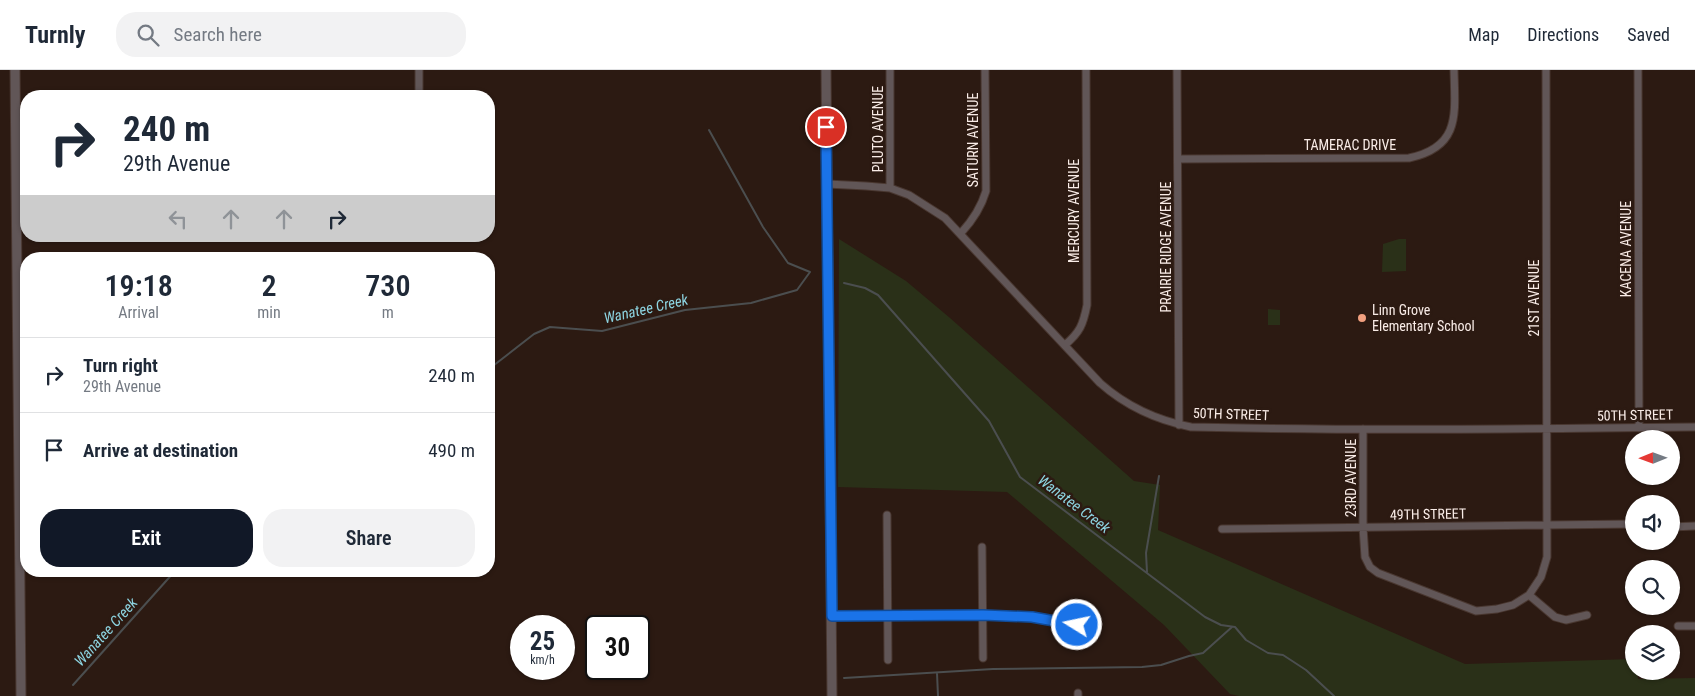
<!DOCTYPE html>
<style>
:root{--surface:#fff;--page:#f2f2f3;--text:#1f2937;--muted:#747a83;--line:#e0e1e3;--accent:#111827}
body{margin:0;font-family:"Roboto Condensed",sans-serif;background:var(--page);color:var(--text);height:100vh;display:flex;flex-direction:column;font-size:19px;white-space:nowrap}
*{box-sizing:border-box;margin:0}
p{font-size:16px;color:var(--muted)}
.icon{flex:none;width:28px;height:28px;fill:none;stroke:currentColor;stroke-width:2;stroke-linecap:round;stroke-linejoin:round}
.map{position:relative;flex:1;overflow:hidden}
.details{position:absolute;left:20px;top:182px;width:475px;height:325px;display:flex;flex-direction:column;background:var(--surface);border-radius:20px;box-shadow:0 1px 4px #0004}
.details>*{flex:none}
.banner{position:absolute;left:20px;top:20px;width:475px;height:152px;border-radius:20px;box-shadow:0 1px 4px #0004;background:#fff;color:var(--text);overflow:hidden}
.needle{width:32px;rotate:269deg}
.buttons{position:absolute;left:1625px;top:360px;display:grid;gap:10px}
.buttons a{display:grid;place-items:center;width:55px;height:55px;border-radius:50%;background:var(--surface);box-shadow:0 1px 4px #0004;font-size:25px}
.speed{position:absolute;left:510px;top:545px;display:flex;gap:10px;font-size:25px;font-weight:700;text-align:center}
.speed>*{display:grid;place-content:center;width:65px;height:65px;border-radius:50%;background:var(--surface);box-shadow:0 1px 4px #0004;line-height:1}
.speed small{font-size:12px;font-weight:400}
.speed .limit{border:2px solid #111;border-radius:8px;background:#fff;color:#111}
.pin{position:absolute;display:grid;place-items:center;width:42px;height:42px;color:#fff;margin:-21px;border:2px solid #fff;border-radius:50%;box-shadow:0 1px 5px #0007}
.me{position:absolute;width:55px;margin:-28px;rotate:280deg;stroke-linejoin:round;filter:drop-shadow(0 0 4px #0008)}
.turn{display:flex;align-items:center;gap:18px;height:105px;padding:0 20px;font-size:22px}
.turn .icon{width:65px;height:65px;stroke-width:2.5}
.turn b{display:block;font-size:35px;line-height:42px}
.lanes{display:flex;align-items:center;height:48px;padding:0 20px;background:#0003;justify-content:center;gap:25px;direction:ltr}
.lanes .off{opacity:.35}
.eta{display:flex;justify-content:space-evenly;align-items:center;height:85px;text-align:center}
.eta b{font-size:30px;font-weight:600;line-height:35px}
.primary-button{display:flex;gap:10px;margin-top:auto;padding:10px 20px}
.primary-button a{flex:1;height:58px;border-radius:20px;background:var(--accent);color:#fff;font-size:20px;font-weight:600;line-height:58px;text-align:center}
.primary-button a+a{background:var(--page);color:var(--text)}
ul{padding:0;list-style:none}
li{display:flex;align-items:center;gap:15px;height:75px;padding:0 20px;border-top:1px solid var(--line)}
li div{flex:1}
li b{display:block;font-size:19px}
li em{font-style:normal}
header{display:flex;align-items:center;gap:30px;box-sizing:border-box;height:70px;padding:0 25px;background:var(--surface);border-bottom:1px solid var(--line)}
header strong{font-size:24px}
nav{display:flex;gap:28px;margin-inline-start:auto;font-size:18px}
.search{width:350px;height:45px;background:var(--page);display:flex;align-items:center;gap:12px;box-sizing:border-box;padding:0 18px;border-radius:20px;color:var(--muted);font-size:19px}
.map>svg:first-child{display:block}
.green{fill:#2a3018}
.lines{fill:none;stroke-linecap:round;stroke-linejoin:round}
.stream{stroke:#4b4e4f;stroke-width:2}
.minor-casing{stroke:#493730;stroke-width:9}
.tertiary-casing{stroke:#493730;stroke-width:11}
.minor{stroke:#615657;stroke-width:7}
.tertiary{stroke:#615657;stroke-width:9}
.route-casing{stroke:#114b97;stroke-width:12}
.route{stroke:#1a73e8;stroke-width:9}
.poi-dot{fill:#f2a07f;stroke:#2c1a12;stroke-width:2}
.labels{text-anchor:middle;stroke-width:5;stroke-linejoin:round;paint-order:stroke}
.street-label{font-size:14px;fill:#f9ece7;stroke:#2c1a12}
.poi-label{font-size:14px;fill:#f9ece7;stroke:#2c1a12;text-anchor:start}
.water-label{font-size:15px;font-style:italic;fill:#8dd4e1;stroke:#2c1a12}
</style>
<header>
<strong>Turnly</strong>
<div class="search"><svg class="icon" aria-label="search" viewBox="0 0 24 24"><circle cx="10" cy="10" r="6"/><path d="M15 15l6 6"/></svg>Search here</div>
<nav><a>Map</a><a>Directions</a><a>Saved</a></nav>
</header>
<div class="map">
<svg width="1695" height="626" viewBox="0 0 1695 626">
<rect width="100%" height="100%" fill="#2c1a12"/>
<!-- green -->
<path class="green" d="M 839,169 L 906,211 L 950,248 L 1134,411 L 1160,415 L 1158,460 L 1465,594 L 1634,589 L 1634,601 L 1637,601 L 1638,609 L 1695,608 L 1695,626 L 1239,626 L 1230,624 L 1164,555 L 1007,422 L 838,417 Z
M 1399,169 L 1406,169 L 1406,201 L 1382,202 L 1383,174 Z
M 1268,239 L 1280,240 L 1280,255 L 1268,255 Z"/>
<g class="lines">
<!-- stream -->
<path class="stream" d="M 844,213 L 865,218 L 878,225 L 989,351 L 1020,407 L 1205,547 L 1221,555 L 1235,557 L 1246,570 L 1268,583 L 1283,585 L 1306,600 L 1334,626
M 489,299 L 534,264 L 550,257 L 602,261 L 685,240 L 751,233 L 797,220 L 810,202 L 788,193 L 763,157 L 709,60
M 1147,502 L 1146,483 L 1159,406
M 937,603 L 938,626
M 844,608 L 993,599 L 1142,597 L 1161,595 L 1189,586 L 1203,583 L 1232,557
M 73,615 L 175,501"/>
<!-- minor casing -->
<g class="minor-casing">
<path id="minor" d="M 419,0 L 419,26
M 890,0 L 890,118
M 1177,0 L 1179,355
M 1638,0 L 1639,358
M 1178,89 L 1409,88 C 1461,77 1455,44 1454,0
M 827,114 L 866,116 L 890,118 L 909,125 L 945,148 L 1100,313 C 1127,337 1156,350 1191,357 C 1359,361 1527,359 1695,357
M 961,163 C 973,150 981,138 986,121 L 985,0
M 1065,275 C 1080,262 1083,255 1087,235 L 1086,0
M 1363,359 L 1363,457 L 1365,487 L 1370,497 L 1378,503 L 1476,541 L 1497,539 L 1513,535 L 1529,525 L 1541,507 L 1547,487 L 1546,0
M 887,445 L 888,590
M 1671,457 L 1695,456
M 1222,459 L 1634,454
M 982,477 L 983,588
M 1529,525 L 1555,547 L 1566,550 L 1587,545
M 832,546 L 983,545 L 1032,547 L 1077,555
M 1678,556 L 1695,556
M 1078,623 L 1078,626"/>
</g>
<!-- tertiary casing -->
<g class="tertiary-casing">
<path id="tertiary" d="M 15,0 L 21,626
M 826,0 L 832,626"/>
</g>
<!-- minor -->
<use href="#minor" class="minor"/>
<!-- tertiary -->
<use href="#tertiary" class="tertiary"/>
</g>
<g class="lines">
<!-- route casing -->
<g class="route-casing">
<path id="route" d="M 826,57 L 832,546 L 983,545 L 1032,547 L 1077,555"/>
</g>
<!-- route -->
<use href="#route" class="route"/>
</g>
<!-- markers -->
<circle class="poi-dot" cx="1362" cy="248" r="5"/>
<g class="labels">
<!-- street labels -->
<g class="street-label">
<text transform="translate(878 59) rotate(-90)" y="5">PLUTO AVENUE</text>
<text transform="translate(973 70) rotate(-90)" y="5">SATURN AVENUE</text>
<text x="1350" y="80">TAMERAC DRIVE</text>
<text transform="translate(1074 141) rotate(-90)" y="5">MERCURY AVENUE</text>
<text transform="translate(1166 177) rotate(-90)" y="5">PRAIRIE RIDGE AVENUE</text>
<text transform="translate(1626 179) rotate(-90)" y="5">KACENA AVENUE</text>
<text transform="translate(1534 228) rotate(-90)" y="5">21ST AVENUE</text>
<text transform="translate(1231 344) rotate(2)" y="5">50TH STREET</text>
<text transform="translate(1635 345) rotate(-1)" y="5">50TH STREET</text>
<text transform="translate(1351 408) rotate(-90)" y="5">23RD AVENUE</text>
<text transform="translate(1428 444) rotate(-1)" y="5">49TH STREET</text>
</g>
<!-- poi labels -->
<g class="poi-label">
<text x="1372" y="245">Linn Grove<tspan x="1372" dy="16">Elementary School</tspan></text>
</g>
<!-- water labels -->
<g class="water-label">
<text transform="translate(646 239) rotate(-13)" y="5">Wanatee Creek</text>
<text transform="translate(1074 434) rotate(37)" y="5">Wanatee Creek</text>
<text transform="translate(106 562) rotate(-48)" y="5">Wanatee Creek</text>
</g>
</g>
</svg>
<div class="buttons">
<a><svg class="needle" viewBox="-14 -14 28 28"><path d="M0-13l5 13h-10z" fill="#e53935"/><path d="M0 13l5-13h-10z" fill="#747a83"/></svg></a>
<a><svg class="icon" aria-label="sound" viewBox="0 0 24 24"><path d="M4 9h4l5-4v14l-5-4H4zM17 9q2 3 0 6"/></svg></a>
<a><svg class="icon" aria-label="search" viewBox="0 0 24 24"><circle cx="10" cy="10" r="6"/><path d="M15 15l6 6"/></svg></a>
<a><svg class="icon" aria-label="layers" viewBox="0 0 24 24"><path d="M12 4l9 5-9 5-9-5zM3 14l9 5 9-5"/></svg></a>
</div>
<div class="speed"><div>25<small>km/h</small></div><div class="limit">30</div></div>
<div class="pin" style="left:826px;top:57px;background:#d93025"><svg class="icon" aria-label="arrive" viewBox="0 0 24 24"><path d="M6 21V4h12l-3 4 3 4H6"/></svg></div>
<svg class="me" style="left:1077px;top:555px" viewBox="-20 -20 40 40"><circle r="17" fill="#1a73e8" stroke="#fff" stroke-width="3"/><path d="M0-11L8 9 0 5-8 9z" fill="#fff"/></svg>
<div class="banner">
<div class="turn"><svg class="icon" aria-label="right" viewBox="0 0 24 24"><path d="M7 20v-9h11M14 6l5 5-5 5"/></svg><div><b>240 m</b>29th Avenue</div></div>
<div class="lanes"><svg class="icon off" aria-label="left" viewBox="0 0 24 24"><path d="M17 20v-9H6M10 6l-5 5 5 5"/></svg><svg class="icon off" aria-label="ahead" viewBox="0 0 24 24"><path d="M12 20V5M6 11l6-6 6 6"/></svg><svg class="icon off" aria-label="ahead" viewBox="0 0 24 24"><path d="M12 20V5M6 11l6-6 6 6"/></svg><svg class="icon" aria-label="right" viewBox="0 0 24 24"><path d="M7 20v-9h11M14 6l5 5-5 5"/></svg></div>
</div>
<section class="details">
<div class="eta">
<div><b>19:18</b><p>Arrival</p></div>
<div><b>2</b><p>min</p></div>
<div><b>730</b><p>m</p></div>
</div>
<ul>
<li><svg class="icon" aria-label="right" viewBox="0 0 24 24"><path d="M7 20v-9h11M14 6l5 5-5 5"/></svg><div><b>Turn right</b><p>29th Avenue</p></div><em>240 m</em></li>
<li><svg class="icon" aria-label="arrive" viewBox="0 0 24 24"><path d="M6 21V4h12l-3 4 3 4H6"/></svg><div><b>Arrive at destination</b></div><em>490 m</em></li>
</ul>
<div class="primary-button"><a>Exit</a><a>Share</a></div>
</section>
</div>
